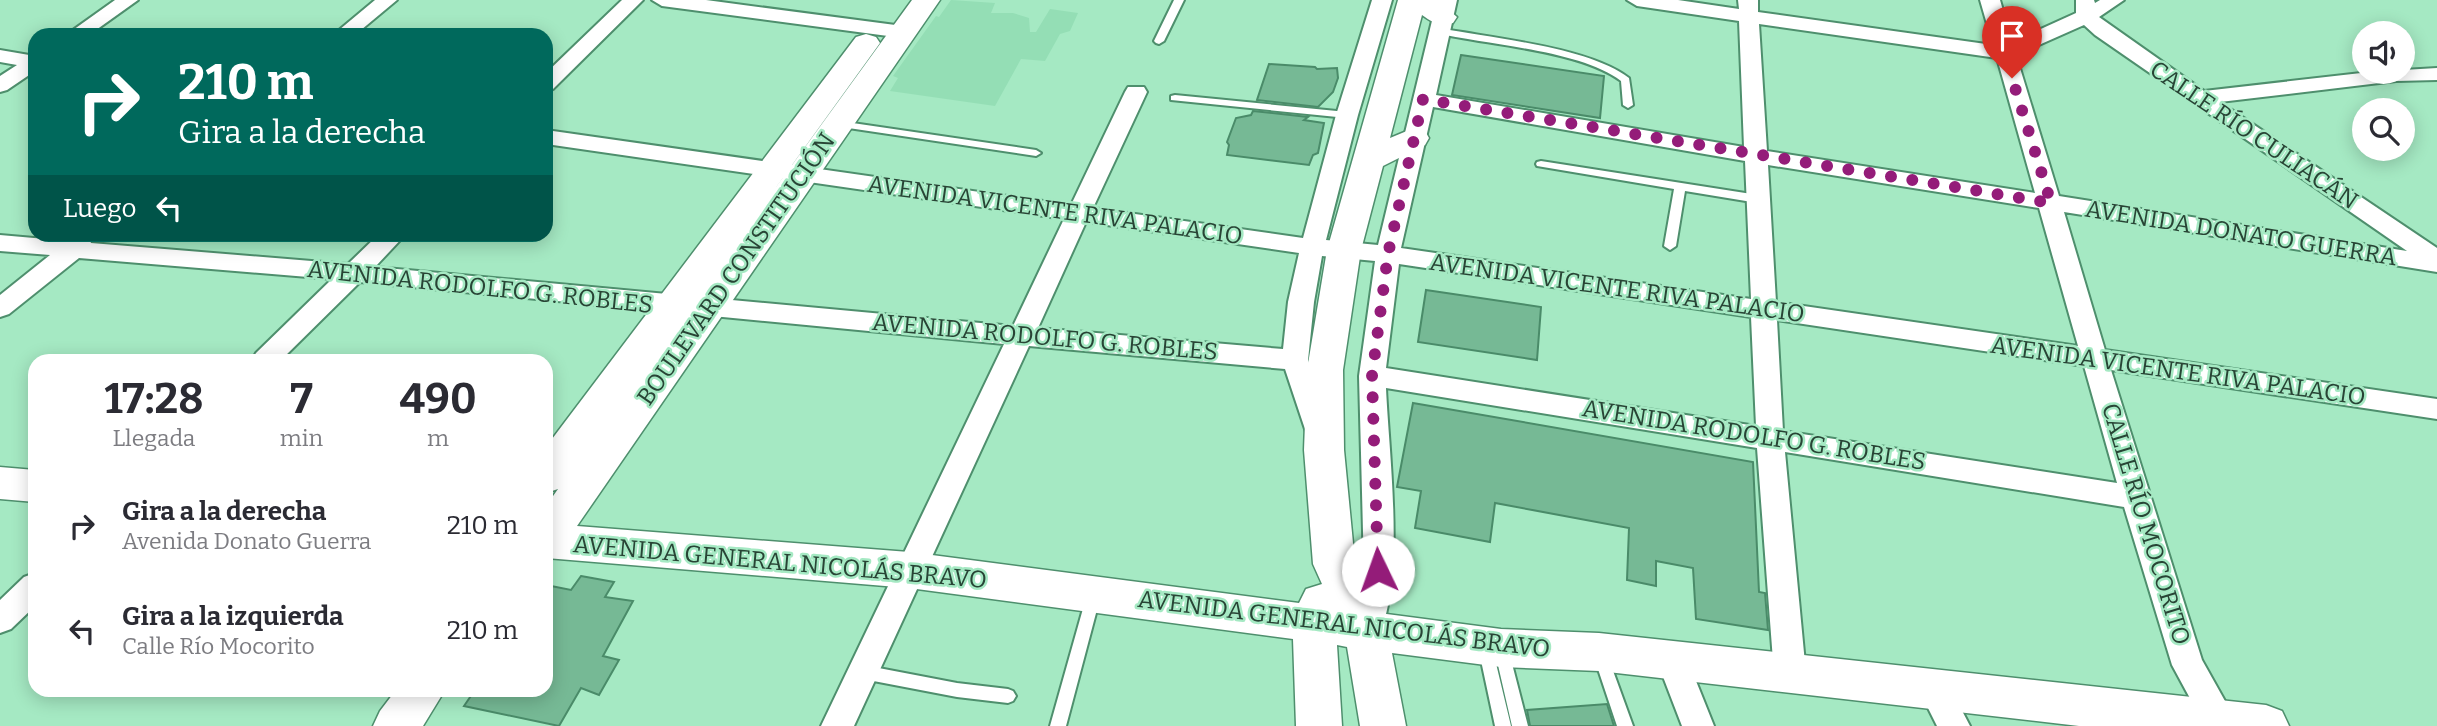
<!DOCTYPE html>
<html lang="es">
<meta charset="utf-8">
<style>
:root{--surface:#fff;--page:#f2f2f3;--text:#2b2b33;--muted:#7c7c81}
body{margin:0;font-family:Bitter,serif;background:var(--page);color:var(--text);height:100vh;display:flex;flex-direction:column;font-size:26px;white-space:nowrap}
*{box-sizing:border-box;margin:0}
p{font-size:23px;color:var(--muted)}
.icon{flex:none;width:38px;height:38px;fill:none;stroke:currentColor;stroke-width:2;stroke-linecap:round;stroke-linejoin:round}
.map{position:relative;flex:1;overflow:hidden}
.sheet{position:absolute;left:28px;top:354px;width:525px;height:343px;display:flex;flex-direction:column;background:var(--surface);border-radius:21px;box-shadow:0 4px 18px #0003}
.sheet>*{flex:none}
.hud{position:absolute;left:28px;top:28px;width:525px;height:214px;border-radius:21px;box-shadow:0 4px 18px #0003;background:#00695c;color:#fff;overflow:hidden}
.tools{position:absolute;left:2352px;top:21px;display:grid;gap:14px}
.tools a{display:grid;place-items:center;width:63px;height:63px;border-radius:50%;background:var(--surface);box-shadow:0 4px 18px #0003;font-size:35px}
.pin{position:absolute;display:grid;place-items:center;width:60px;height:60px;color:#fff;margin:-72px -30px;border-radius:50% 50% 50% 0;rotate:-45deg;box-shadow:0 0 7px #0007}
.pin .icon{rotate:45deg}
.me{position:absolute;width:77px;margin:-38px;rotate:357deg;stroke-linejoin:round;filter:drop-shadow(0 0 5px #0008)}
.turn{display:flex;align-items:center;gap:24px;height:147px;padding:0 35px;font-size:32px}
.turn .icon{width:91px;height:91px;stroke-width:2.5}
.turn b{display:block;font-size:49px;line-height:60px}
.then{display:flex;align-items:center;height:66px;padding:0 35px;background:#0003;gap:14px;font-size:26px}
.eta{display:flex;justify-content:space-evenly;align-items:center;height:119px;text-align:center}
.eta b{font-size:42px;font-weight:700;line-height:49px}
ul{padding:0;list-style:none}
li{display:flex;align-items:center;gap:21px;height:105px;padding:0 35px}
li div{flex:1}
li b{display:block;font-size:26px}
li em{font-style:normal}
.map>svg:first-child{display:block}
.built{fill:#94deb5}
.building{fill:#76b995;stroke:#4a8b69;stroke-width:2}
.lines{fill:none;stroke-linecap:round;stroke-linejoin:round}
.lane-casing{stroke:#4e8f6d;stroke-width:4}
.street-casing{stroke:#4e8f6d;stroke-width:4}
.secondary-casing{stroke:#4e8f6d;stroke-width:3}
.lane{fill:#fff;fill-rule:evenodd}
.street{fill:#fff;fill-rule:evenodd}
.secondary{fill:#fff;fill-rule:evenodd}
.route{stroke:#941c79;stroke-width:12;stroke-dasharray:0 21.6}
.labels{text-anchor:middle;stroke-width:5;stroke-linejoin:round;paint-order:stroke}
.street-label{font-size:24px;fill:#284435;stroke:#a5e9c3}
</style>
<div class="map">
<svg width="2437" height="726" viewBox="0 0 2437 726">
<rect width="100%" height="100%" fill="#a5e9c3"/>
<!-- built -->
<path class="built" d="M 951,0 L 995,3 L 991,13 L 1013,13 L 1029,18 L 1030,32 L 1036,32 L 1050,9 L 1078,13 L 1070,31 L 1060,34 L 1045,61 L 1021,59 L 995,106 L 890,91 L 898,78 L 893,76 L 936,16 L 939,17 Z"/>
<!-- building -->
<path class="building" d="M 1461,55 L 1604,76 L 1600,118 L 1452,95 Z
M 1269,64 L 1315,67 L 1317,69 L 1337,68 L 1338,78 L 1333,92 L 1318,107 L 1257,100 Z
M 1253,111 L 1308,117 L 1304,120 L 1324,123 L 1318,153 L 1313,155 L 1309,165 L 1227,155 L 1229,145 L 1227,142 L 1236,118 L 1251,115 Z
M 1426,290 L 1541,307 L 1537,360 L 1418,342 Z
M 1413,403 L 1753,462 L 1759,592 L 1765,593 L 1768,630 L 1696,619 L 1693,568 L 1656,561 L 1656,586 L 1627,580 L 1629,528 L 1495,503 L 1490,542 L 1415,528 L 1421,491 L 1397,487 Z
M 581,576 L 614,582 L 605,597 L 633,601 L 603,656 L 619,660 L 599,695 L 581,688 L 559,726 L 464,706 L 475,690 L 546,690 L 546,585 L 571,590 Z
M 1607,704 L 1614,726 L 1530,726 L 1527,710 Z"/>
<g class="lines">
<!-- lane casing -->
<g class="lane-casing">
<path id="lane" d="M 1174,0 L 1184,0 L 1164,41 L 1159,44 L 1156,43 L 1154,41 Z
M 1439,28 C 1491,38 1589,47 1629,78 L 1633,105 L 1628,108 L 1623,105 L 1621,81 C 1580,50 1487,45 1436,33 L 1436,29 Z
M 1175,95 L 1347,112 L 1352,115 L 1347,118 L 1171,100 L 1171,96 Z
M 839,121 L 1036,150 L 1041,153 L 1036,156 L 835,126 L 834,124 Z
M 1541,161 L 1758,195 L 1763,199 L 1758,203 L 1685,191 L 1676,246 L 1670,250 L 1664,246 L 1674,189 L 1537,166 L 1536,164 L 1537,162 Z
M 1093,592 L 1098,594 L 1100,598 L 1066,726 L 1050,726 L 1086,598 L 1088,594 Z
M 1486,645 L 1491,646 L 1493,651 L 1511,726 L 1495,726 L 1479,651 L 1481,646 Z
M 1502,646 L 1507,647 L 1509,652 L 1528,726 L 1512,726 L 1495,652 L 1497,647 Z
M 1601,650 L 1606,652 L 1608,657 L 1633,726 L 1617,726 L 1594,657 L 1596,652 Z
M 863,665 L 957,683 L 1008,689 L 1013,691 L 1016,696 L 1013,701 L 1008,703 L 957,697 L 863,679 L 858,677 L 856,672 L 858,667 Z"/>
</g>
<!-- street casing -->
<g class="street-casing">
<path id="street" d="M 115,0 L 138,0 L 89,35 L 66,35 Z
M 375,0 L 397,0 L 355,35 L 333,35 Z
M 622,0 L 643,0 L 553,89 L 546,91 L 546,73 Z
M 652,0 L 706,0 L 903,26 L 910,28 L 913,32 L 910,36 L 903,38 L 662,6 Z
M 1372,0 L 1392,0 L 1358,115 L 1326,240 L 1378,245 L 1437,0 L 1457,0 L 1436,95 L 1744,147 L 1739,21 L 1637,6 L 1627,0 L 1678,0 L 1739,9 L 1738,0 L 1758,0 L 1758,12 L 1993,45 L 1980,0 L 2000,0 L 2012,42 L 2076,13 L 2076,0 L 2094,0 L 2095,3 L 2100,0 L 2124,0 L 2099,17 L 2204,91 L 2370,72 L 2437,68 L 2437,80 L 2396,81 L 2220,102 L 2437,248 L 2437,272 L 2064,212 L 2105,350 L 2437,399 L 2437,419 L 2111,370 L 2202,660 L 2239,726 L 2205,726 L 2172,665 L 2124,507 L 1785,452 L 1806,674 L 1801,684 L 1790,688 L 1779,684 L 1774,674 L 1757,448 L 1386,388 C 1389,457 1406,579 1377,641 L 1366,645 L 1355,641 L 1350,631 L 1364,570 L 1359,376 L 1375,261 L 1322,256 L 1314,302 L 1308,360 L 1332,431 L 1328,438 L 1318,442 L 1308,438 L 1285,369 L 1029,346 L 854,726 L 821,726 L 1004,344 L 360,282 L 281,360 L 252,360 L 256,353 L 332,279 L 79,258 L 9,314 L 0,317 L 0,295 L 50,255 L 0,251 L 0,235 L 68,241 L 80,236 L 89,238 L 91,243 L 348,264 L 379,234 L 406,234 L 375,267 L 1013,326 L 1064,219 L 546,144 L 546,130 L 1071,205 L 1125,92 L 1128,87 L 1144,87 L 1147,92 L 1093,208 L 1303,238 L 1336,115 ZM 1759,24 L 1997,58 L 2035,193 L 1767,151 ZM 2084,25 L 2095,35 L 2407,251 L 2059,196 L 2016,55 ZM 1433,107 L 1745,161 L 1751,299 L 1401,248 ZM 1768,165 L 2039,208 L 2078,346 L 1776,302 ZM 1086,222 L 1299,253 L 1288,302 L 1283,349 L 1038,328 ZM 1399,264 L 1751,317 L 1756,426 L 1386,368 ZM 1777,320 L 2084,366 L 2117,483 L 1783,431 Z
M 0,50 L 35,56 L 35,71 L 7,90 L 0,92 L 0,76 L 17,65 L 0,62 Z
M 35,573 L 35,606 L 11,629 L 0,633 L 0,600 L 24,577 Z
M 1673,647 L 1684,651 L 1714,726 L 1682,726 L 1657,661 L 1662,651 Z
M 1935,675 L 1946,680 L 1970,726 L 1937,726 L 1919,690 L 1924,680 Z"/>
</g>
<!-- secondary casing -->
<g class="secondary-casing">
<path id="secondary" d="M 912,0 L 940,0 L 577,526 L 909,552 L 1299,603 L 1306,589 L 1322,584 L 1313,564 L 1304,450 L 1307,370 L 1327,250 L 1398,0 L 1437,0 L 1457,17 L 1453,23 C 1439,26 1433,23 1422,15 L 1390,138 L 1414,128 L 1425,131 L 1429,138 L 1425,145 L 1383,166 L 1361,250 L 1343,370 L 1344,450 L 1355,564 L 1379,613 L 1501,629 L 1599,633 L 2266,705 L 2282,711 L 2289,726 L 2079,726 L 1599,671 L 1501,667 L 1392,653 L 1406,726 L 1360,726 L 1347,647 L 1337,645 L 1342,726 L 1296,726 L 1293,639 L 909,588 L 546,558 L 546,506 L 558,489 L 546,493 L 546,447 L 856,37 L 866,34 L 876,37 L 880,43 L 771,194 Z
M 0,467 L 35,470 L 35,502 L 0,499 Z
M 396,690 L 445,690 L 423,726 L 373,726 L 380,711 Z"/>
</g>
<!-- lane -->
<use href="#lane" class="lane"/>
<!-- street -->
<use href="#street" class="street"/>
<!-- secondary -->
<use href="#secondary" class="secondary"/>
</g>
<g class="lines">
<!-- route -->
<path class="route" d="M 1378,570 L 1372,376 L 1388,254 L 1423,99 L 2051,203 L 2012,78"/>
</g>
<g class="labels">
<!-- street labels -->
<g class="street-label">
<text transform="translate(2254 135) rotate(34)" y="8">CALLE RÍO CULIACÁN</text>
<text transform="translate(1055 210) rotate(8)" y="8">AVENIDA VICENTE RIVA PALACIO</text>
<text transform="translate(2241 233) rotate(9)" y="8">AVENIDA DONATO GUERRA</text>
<text transform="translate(736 269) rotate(-55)" y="8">BOULEVARD CONSTITUCIÓN</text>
<text transform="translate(480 287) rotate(6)" y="8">AVENIDA RODOLFO G. ROBLES</text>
<text transform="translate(1617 288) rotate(8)" y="8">AVENIDA VICENTE RIVA PALACIO</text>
<text transform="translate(1045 337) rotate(5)" y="8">AVENIDA RODOLFO G. ROBLES</text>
<text transform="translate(2178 371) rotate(8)" y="8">AVENIDA VICENTE RIVA PALACIO</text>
<text transform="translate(1754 435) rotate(9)" y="8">AVENIDA RODOLFO G. ROBLES</text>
<text transform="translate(2146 524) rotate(73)" y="8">CALLE RÍO MOCORITO</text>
<text transform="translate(780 562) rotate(5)" y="8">AVENIDA GENERAL NICOLÁS BRAVO</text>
<text transform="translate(1344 624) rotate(7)" y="8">AVENIDA GENERAL NICOLÁS BRAVO</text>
</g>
</g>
</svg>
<div class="tools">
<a><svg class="icon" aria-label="sound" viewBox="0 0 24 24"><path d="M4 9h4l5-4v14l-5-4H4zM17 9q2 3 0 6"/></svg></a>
<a><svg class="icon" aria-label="search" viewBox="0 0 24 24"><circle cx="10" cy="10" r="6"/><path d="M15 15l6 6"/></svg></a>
</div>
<div class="pin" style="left:2012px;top:78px;background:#d93025"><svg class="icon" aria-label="arrive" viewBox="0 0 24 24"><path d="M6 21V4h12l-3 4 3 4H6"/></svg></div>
<svg class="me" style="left:1378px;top:570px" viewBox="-20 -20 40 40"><circle r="19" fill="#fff"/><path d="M0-13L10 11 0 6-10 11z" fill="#941c79"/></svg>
<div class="hud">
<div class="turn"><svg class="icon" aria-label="right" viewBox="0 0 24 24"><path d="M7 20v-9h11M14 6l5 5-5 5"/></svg><div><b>210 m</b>Gira a la derecha</div></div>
<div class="then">Luego<svg class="icon" aria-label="left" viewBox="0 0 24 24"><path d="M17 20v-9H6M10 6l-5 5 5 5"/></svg></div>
</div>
<section class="sheet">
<div class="eta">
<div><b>17:28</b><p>Llegada</p></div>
<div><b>7</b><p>min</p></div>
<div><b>490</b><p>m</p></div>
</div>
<ul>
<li><svg class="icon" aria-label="right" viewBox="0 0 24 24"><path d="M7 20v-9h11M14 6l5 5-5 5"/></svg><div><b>Gira a la derecha</b><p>Avenida Donato Guerra</p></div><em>210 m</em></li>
<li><svg class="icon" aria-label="left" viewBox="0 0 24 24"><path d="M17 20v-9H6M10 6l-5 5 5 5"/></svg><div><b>Gira a la izquierda</b><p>Calle Río Mocorito</p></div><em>210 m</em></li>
</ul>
</section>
</div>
